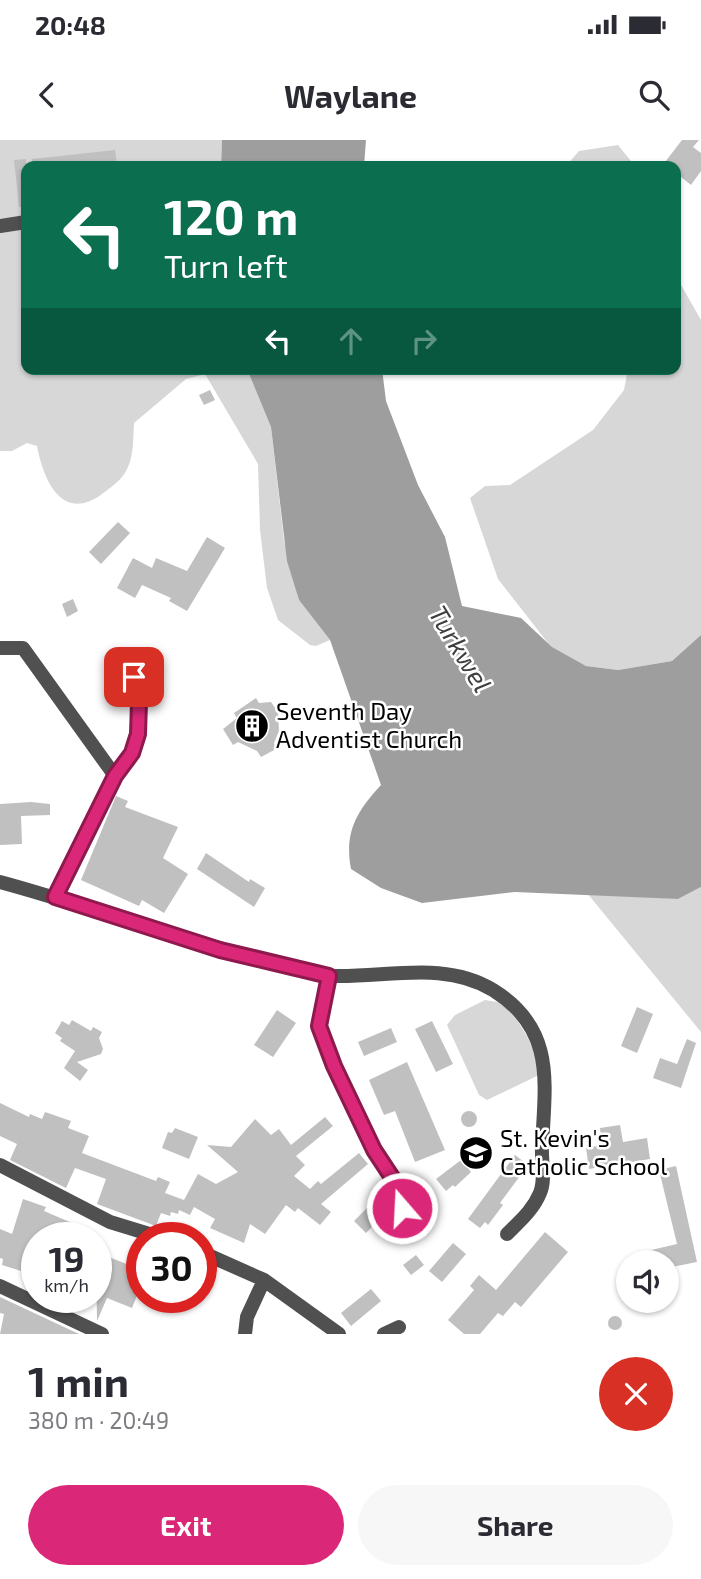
<!DOCTYPE html>
<meta charset="utf-8">
<style>
:root{--surface:#fff;--page:#f7f7f7;--text:#2b2b33;--muted:#7c7c81;--accent:#db2777}
body{margin:0;font-family:"Exo 2",sans-serif;background:var(--page);color:var(--text);height:100vh;display:flex;flex-direction:column;font-size:26px;white-space:nowrap}
*{box-sizing:border-box;margin:0}
p{font-size:23px;color:var(--muted)}
.icon{flex:none;width:38px;height:38px;fill:none;stroke:currentColor;stroke-width:2;stroke-linecap:round;stroke-linejoin:round}
.map{position:relative;height:1194px;overflow:hidden}
.panel{display:flex;flex-direction:column;background:var(--surface);flex:1}
.panel>*{flex:none}
.banner{position:absolute;left:21px;top:21px;width:660px;height:214px;border-radius:14px;box-shadow:0 2px 5px #0004;background:#0b6e4f;color:#fff;overflow:hidden}
.tools{position:absolute;left:616px;top:1110px;display:grid;gap:14px}
.tools a{display:grid;place-items:center;width:63px;height:63px;border-radius:50%;background:var(--surface);box-shadow:0 2px 5px #0004;font-size:35px}
.speed{position:absolute;left:21px;top:1082px;display:flex;gap:14px;font-size:35px;font-weight:700;text-align:center}
.speed>*{display:grid;place-content:center;width:91px;height:91px;border-radius:50%;background:var(--surface);box-shadow:0 2px 5px #0004;line-height:1}
.speed small{font-size:18px;font-weight:400}
.speed .limit{border:10px solid #d22;background:#fff;color:#111}
.pin{position:absolute;display:grid;place-items:center;width:60px;height:60px;color:#fff;margin:-30px;border-radius:14px;box-shadow:0 4px 10px #0006}
.me{position:absolute;width:77px;margin:-38px;rotate:341deg;stroke-linejoin:round;filter:drop-shadow(0 0 5px #0008)}
.turn{display:flex;align-items:center;gap:24px;height:147px;padding:0 28px;font-size:32px}
.turn .icon{width:91px;height:91px;stroke-width:2.5}
.turn b{display:block;font-size:49px;line-height:60px}
.lanes{display:flex;align-items:center;height:66px;padding:0 28px;background:#0003;justify-content:center;gap:35px;direction:ltr}
.lanes .off{opacity:.35}
.round{display:grid;place-items:center;flex:none;width:74px;height:74px;border-radius:37px;background:var(--page)}
.headline{display:flex;align-items:center;justify-content:space-between;height:119px;padding:0 28px}
h1{font-size:42px;font-weight:700;line-height:52px}
.cta{display:flex;gap:14px;margin-top:auto;padding:14px 28px}
.cta a{flex:1;height:80px;border-radius:42px;background:var(--accent);color:#fff;font-size:28px;font-weight:700;line-height:80px;text-align:center}
.cta a+a{background:var(--page);color:var(--text)}
.status{display:flex;justify-content:space-between;align-items:center;height:49px;padding:0 35px;background:var(--surface);direction:ltr}
.status svg{height:19px;fill:currentColor}
header{display:flex;justify-content:space-between;align-items:center;height:91px;padding:0 28px;background:var(--surface);font-size:32px;font-weight:700}
.map>svg:first-child{display:block}
.green{fill:#d7d7d7}
.water{fill:#9e9e9e}
.building{fill:#c0c0c0}
.lines{fill:none;stroke-linecap:round;stroke-linejoin:round}
.minor{stroke:#505050;stroke-width:14}
.route-casing{stroke:#8e194d;stroke-width:18}
.route{stroke:#db2777;stroke-width:12}
.labels{text-anchor:middle;stroke-width:5;stroke-linejoin:round;paint-order:stroke}
.poi-label{font-size:24px;fill:#000;stroke:#fff;text-anchor:start}
.water-label{font-size:26px;font-style:italic;fill:#3f3f3f;stroke:#fff}
</style>
<div class="status"><b>20:48</b><svg viewBox="0 0 49 12"><path d="M0 12V9h3v3zM5 12V6h3v6zM10 12V3h3v9zM15 12V0h3v12zM26 1h20v11H26zM47 4h2v5h-2z"/></svg></div>
<header><svg class="icon" aria-label="back" viewBox="0 0 24 24"><path d="M15 5l-7 7 7 7"/></svg>Waylane<svg class="icon" aria-label="search" viewBox="0 0 24 24"><circle cx="10" cy="10" r="6"/><path d="M15 15l6 6"/></svg></header>
<div class="map">
<svg width="701" height="1194" viewBox="0 0 701 1194">
<rect width="100%" height="100%" fill="#fff"/>
<!-- green -->
<path class="green" d="M 0,0 L 222,0 L 221,26 L 26,26 L 26,229 L 247,229 L 271,287 L 284,401 L 299,460 L 330,500 L 316,506 L 310,505 L 278,480 L 267,448 L 260,390 L 258,324 L 205,234 L 186,239 L 134,283 C 133,297 134,314 128,327 C 123,339 113,346 102,354 C 61,384 43,338 37,306 L 27,303 L 12,311 L 0,311 Z
M 618,5 L 635,26 L 566,26 L 579,11 Z
M 676,136 L 701,180 L 701,495 L 672,521 L 618,530 L 586,526 L 551,507 L 498,439 L 470,358 L 485,346 L 510,345 L 593,290 L 624,250 L 628,229 L 676,229 Z
M 701,747 L 701,892 L 587,753 L 678,759 Z
M 485,860 L 503,863 C 523,886 534,905 541,934 L 487,960 L 479,955 L 447,885 L 455,875 Z"/>
<!-- water -->
<path class="water" d="M 222,0 L 366,0 L 364,26 L 221,26 Z
M 247,229 L 382,229 L 386,261 L 418,345 L 445,397 L 462,466 L 521,478 L 552,507 L 586,526 L 618,530 L 672,521 L 701,495 L 701,747 L 678,759 L 515,752 L 422,763 L 381,748 L 351,729 C 344,692 357,671 381,645 L 330,500 L 299,460 L 287,421 L 271,287 Z"/>
<!-- building -->
<path class="building" d="M 682,0 L 699,0 L 693,7 L 701,13 L 701,31 L 691,45 L 676,33 L 676,26 L 662,26 Z
M 115,10 L 117,26 L 32,26 L 32,19 Z
M 26,19 L 26,66 L 19,67 L 14,20 Z
M 210,250 L 215,260 L 204,265 L 199,255 Z
M 118,382 L 130,393 L 101,424 L 89,412 Z
M 207,397 L 225,408 L 187,471 L 169,461 L 171,458 L 142,445 L 135,458 L 117,448 L 133,418 L 152,428 L 156,418 L 187,431 Z
M 73,459 L 78,471 L 67,477 L 62,464 Z
M 256,558 L 259,563 L 271,562 L 278,572 L 279,591 L 274,603 L 276,609 L 261,617 L 257,611 L 238,602 L 233,605 L 223,589 L 237,578 L 234,573 Z
M 116,656 L 128,661 L 125,667 L 178,687 L 163,718 L 188,734 L 164,773 L 142,760 L 139,766 L 81,740 Z
M 31,662 L 50,664 L 50,675 L 21,676 L 22,704 L 0,705 L 0,664 Z
M 206,713 L 249,742 L 250,739 L 265,748 L 254,767 L 197,729 Z
M 637,867 L 653,874 L 637,913 L 621,906 Z
M 277,870 L 296,883 L 273,917 L 254,905 Z
M 72,880 L 91,891 L 93,887 L 102,892 L 99,898 L 103,909 L 101,914 L 77,922 L 88,930 L 80,941 L 64,928 L 75,911 L 60,901 L 62,898 L 55,893 L 62,881 L 69,885 Z
M 432,881 L 453,924 L 436,932 L 415,889 Z
M 391,888 L 397,902 L 364,916 L 358,902 Z
M 687,899 L 696,903 L 681,948 L 653,938 L 660,918 L 677,924 Z
M 407,922 L 445,1010 L 415,1022 L 395,971 L 384,975 L 369,940 Z
M 0,963 L 29,977 L 30,974 L 42,979 L 45,972 L 71,981 L 68,988 L 89,996 L 82,1013 L 156,1041 L 158,1037 L 170,1042 L 165,1053 L 184,1060 L 198,1034 L 216,1044 L 238,1032 L 207,1005 L 231,1007 L 255,979 L 271,995 L 279,989 L 291,1005 L 325,977 L 333,986 L 296,1016 L 305,1025 L 294,1036 L 310,1049 L 318,1041 L 321,1044 L 359,1013 L 368,1024 L 321,1064 L 331,1072 L 320,1085 L 298,1068 L 295,1072 L 286,1065 L 265,1094 L 250,1084 L 244,1103 L 210,1088 L 215,1079 L 194,1067 L 190,1075 L 179,1070 L 178,1074 L 171,1072 L 170,1076 L 161,1073 L 156,1086 L 97,1064 L 106,1039 L 75,1028 L 66,1048 L 10,1020 L 17,1004 L 0,996 Z
M461 979a8 8 0 1 1 16 0a8 8 0 1 1-16 0Z
M 620,985 L 623,1002 L 647,998 L 650,1019 L 589,1029 L 586,1008 L 602,1005 L 600,988 Z
M 175,988 L 198,997 L 189,1019 L 162,1008 L 168,992 L 172,993 Z
M 515,1015 L 528,1025 L 500,1063 L 503,1065 L 488,1085 L 485,1082 L 480,1088 L 468,1079 Z
M 461,1020 L 471,1032 L 455,1047 L 453,1045 L 446,1051 L 436,1039 Z
M 676,1026 L 697,1122 L 667,1128 L 667,1122 L 649,1122 L 647,1111 L 677,1104 L 659,1030 Z
M 385,1050 L 392,1057 L 392,1067 L 366,1093 L 354,1081 Z
M 23,1059 L 46,1067 L 44,1071 L 79,1086 L 74,1097 L 37,1097 L 37,1136 L 2,1125 L 3,1119 L 0,1118 L 0,1089 L 12,1094 Z
M 545,1092 L 568,1112 L 521,1167 L 515,1162 L 503,1176 L 498,1173 L 480,1194 L 464,1194 L 448,1180 L 474,1150 L 470,1146 L 479,1135 L 496,1150 Z
M 453,1103 L 466,1114 L 442,1142 L 429,1131 Z
M 96,1112 L 142,1130 L 142,1143 L 132,1168 L 107,1158 L 97,1181 Z
M 416,1115 L 424,1125 L 411,1135 L 403,1125 Z
M 371,1149 L 381,1161 L 351,1186 L 341,1173 Z
M 0,1157 L 79,1194 L 0,1194 L 4,1174 L 0,1173 Z
M608 1183a7 7 0 1 1 14 0a7 7 0 1 1-14 0Z"/>
<g class="lines">
<!-- minor -->
<path class="minor" d="M 0,86 L 26,82
M 0,508 L 23,508 L 115,636
M 0,742 C 89,766 175,799 265,820 C 286,825 310,835 332,836 C 386,838 444,820 493,850 C 556,889 545,943 542,1006 C 541,1021 546,1039 540,1053 C 533,1070 520,1081 507,1094
M 55,757 L 115,636 L 132,613 L 138,594 L 139,562 L 134,537
M 329,836 L 319,885 L 333,926 L 374,1010 L 402,1051 L 402,1084
M 0,1025 L 110,1082 L 159,1097
M 201,1112 L 264,1140 L 339,1194
M 0,1146 L 102,1194
M 245,1194 L 247,1177 L 264,1140
M 384,1194 L 399,1187"/>
</g>
<g class="lines">
<!-- route casing -->
<g class="route-casing">
<path id="route" d="M 134,537 L 139,562 L 138,594 L 132,613 L 115,636 L 55,757 L 220,810 L 329,836 L 319,886 L 334,926 L 374,1010 L 401,1051 L 402,1068"/>
</g>
<!-- route -->
<use href="#route" class="route"/>
</g>
<!-- icons -->
<defs>
<g id="building-disc" transform="scale(1.75)"><circle r="9.5" fill="#000" stroke="#fff"/><path d="M-4-6H4V6H1V3H-1V6H-4ZM-2.5-4.3h1.7v1.8h-1.7ZM.8-4.3h1.7v1.8H.8ZM-2.5-1h1.7V.8h-1.7ZM.8-1h1.7V.8H.8Z" fill="#fff"/></g>
<g id="school-disc" transform="scale(1.75)"><circle r="9.5" fill="#000" stroke="#fff"/><path d="M0-5L7-2L0 1L-7-2ZM-4 1L0 2.5L4 1V4Q0 6-4 4Z" fill="#fff"/></g>
</defs>
<g fill-rule="evenodd">
<use href="#building-disc" x="252" y="586"/>
<use href="#school-disc" x="476" y="1013"/>
</g>
<g class="labels">
<!-- poi labels -->
<g class="poi-label">
<text x="276" y="580">Seventh Day<tspan x="276" dy="28">Adventist Church</tspan></text>
<text x="500" y="1007">St. Kevin's<tspan x="500" dy="28">Catholic School</tspan></text>
</g>
<!-- water labels -->
<g class="water-label">
<text transform="translate(460 509) rotate(59)" y="9">Turkwel</text>
</g>
</g>
</svg>
<div class="tools">
<a><svg class="icon" aria-label="sound" viewBox="0 0 24 24"><path d="M4 9h4l5-4v14l-5-4H4zM17 9q2 3 0 6"/></svg></a>
</div>
<div class="speed"><div>19<small>km/h</small></div><div class="limit">30</div></div>
<div class="pin" style="left:134px;top:537px;background:#d93025"><svg class="icon" aria-label="arrive" viewBox="0 0 24 24"><path d="M6 21V4h12l-3 4 3 4H6"/></svg></div>
<svg class="me" style="left:402px;top:1068px" viewBox="-20 -20 40 40"><circle r="17" fill="#db2777" stroke="#fff" stroke-width="3"/><path d="M0-11L8 9 0 5-8 9z" fill="#fff"/></svg>
<div class="banner">
<div class="turn"><svg class="icon" aria-label="left" viewBox="0 0 24 24"><path d="M17 20v-9H6M10 6l-5 5 5 5"/></svg><div><b>120 m</b>Turn left</div></div>
<div class="lanes"><svg class="icon" aria-label="left" viewBox="0 0 24 24"><path d="M17 20v-9H6M10 6l-5 5 5 5"/></svg><svg class="icon off" aria-label="ahead" viewBox="0 0 24 24"><path d="M12 20V5M6 11l6-6 6 6"/></svg><svg class="icon off" aria-label="right" viewBox="0 0 24 24"><path d="M7 20v-9h11M14 6l5 5-5 5"/></svg></div>
</div>
</div>
<section class="panel">
<div class="headline"><div><h1>1 min</h1><p>380 m · 20:49</p></div><a class="round" style="background:#d93025;color:#fff"><svg class="icon" aria-label="close" viewBox="0 0 24 24"><path d="M6 6l12 12M18 6L6 18"/></svg></a></div>
<div class="cta"><a>Exit</a><a>Share</a></div>
</section>
